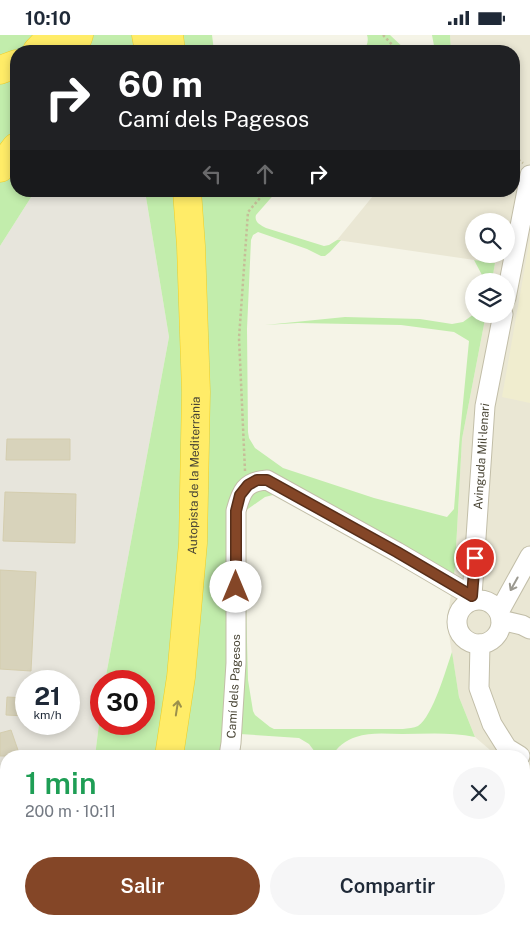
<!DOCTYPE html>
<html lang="es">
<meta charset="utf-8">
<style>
:root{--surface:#fff;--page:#f6f6f7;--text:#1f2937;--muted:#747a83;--accent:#844627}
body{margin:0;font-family:"Public Sans",sans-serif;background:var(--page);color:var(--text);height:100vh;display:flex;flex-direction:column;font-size:19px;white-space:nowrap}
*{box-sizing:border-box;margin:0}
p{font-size:16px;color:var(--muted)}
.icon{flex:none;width:28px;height:28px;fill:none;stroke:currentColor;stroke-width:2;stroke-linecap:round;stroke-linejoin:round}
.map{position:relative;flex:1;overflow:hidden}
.drawer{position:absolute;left:0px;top:715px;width:530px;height:175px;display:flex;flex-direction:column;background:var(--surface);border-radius:20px 20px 0 0;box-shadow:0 2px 8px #0003}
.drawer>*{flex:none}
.hud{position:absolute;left:10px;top:10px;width:510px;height:152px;border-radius:20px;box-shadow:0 2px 8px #0003;background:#202124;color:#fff;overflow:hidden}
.buttons{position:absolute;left:465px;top:178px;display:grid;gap:10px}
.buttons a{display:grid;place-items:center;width:50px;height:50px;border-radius:50%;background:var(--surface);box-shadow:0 2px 8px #0003;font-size:25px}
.speed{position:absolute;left:15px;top:635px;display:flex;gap:10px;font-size:25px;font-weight:700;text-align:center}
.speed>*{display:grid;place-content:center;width:65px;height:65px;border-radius:50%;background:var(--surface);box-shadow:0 2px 8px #0003;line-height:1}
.speed small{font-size:12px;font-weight:400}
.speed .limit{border:8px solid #d22;background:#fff;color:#111}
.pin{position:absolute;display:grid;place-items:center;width:42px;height:42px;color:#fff;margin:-21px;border:2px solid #fff;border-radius:50%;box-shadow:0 1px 5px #0007}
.me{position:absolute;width:55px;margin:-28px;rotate:0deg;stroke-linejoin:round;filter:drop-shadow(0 0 4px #0008)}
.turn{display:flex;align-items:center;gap:18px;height:105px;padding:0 25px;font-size:22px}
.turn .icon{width:65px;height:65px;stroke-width:2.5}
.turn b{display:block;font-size:35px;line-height:42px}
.lanes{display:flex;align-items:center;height:48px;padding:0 25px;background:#0003;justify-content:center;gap:25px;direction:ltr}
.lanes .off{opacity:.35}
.round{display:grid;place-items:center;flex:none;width:52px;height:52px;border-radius:26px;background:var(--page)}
.headline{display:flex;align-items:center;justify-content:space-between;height:85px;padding:0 25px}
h1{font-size:30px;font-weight:600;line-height:38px;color:#1e9e55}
.action{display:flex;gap:10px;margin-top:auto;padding:10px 25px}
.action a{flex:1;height:58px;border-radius:30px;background:var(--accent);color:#fff;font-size:20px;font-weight:600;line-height:58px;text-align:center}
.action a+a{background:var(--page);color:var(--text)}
.status{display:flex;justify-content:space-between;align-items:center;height:35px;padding:0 25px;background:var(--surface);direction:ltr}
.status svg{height:14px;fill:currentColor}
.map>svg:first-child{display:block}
.residential{fill:#eae7d4;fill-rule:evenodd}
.industrial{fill:#e7e5dc;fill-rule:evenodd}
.education{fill:#f0edcf}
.green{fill:#c2edac}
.building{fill:#d8d3bb;stroke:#d4cdae}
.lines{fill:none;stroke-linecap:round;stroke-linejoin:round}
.minor-casing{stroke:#c2bea8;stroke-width:21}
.highway-casing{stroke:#edce29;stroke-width:29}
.path{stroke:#c5be98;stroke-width:2.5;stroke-dasharray:2.5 2.5;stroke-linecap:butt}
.minor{stroke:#fff;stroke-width:19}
.highway{stroke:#ffec68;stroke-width:28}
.oneway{stroke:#9b9990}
.oneway2{stroke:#9b904c}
.route-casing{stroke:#562e19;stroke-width:12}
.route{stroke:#844627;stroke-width:9}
.labels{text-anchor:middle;stroke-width:4;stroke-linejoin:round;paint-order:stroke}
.street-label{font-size:12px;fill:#494535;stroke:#fff}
</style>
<div class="status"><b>10:10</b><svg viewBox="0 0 49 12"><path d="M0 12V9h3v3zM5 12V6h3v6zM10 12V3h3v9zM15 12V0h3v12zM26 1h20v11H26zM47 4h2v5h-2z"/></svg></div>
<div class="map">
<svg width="530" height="890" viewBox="0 0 530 890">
<rect width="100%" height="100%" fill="#f5f4e7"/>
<!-- residential -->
<path class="residential" d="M 450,0 L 530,0 L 530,890 L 523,890 L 512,884 L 524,884 L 524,721 L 497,721 L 475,702 L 459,662 L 447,587 L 455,532 L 462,404 L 486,279 L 506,279 L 506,246 L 492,246 L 495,228 L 337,205 L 377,156 L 514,156 L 514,16 L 451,16 ZM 474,186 L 506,186 L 506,219 L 474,219 Z"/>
<!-- industrial -->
<path class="industrial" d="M 35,156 L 145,156 L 169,302 L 105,646 L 101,646 L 101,673 L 95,721 L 6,721 L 6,884 L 76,884 L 75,890 L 0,890 L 0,211 ZM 26,646 L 69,646 L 69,689 L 26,689 Z"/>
<!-- education -->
<path class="education" d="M 530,203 L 530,368 L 502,362 Z"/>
<!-- green -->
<path class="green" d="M 0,0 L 212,0 L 214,16 L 16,16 L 16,156 L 35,156 L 0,211 Z
M 367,0 L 390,0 L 407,16 L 363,16 C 367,11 369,6 367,0 Z
M 432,0 L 450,0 L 451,16 L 435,16 Z
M 145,156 L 277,156 L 256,180 C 254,187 260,190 266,193 L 324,211 L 329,210 L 337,205 L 341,205 L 330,217 L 325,221 L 321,221 L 307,214 L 258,197 L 253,200 L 251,205 L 247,294 L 248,397 L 249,403 L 255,413 L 283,433 L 374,463 L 447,482 L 454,474 L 460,399 L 469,306 L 454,297 L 401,290 L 298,288 L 265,290 L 345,282 L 420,284 L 452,289 L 463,287 L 474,279 L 486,279 L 462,404 L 455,532 L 451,561 L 444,553 L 277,459 L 265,462 L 245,476 L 244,493 L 248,645 L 253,676 L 255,680 L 270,692 L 274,694 L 403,694 C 408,693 414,693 418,691 C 433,681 446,634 452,617 L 459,662 L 475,702 C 451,697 426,699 402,699 C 387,699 370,697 356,702 C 346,705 337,712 332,721 L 315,721 L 315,717 L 309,709 L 299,703 L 240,699 L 236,721 L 95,721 L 101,673 L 101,689 L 144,689 L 144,646 L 105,646 L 169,302 Z
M 474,225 L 495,228 L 492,246 L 482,246 L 482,240 Z
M 529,742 L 530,742 L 530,858 L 524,854 L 524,756 Z
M 76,884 L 211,884 L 210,890 L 75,890 Z
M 468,884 L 512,884 L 523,890 L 465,890 Z"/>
<!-- building -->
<path class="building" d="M 7,404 L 70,404 L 70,425 L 6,425 Z
M 5,457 L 76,459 L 75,508 L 3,506 Z
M 0,535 L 36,537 L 31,636 L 0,634 Z
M 7,662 L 26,663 L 26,681 L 6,680 Z
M 11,695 L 20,721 L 0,721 L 0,698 Z"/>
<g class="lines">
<!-- minor casing -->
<g class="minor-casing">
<g id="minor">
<path d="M 506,263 L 530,140"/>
<path id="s1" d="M 475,565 L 472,561 L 485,371 L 503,279"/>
<circle cx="479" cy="587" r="22"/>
<path d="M 499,577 L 530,521"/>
<path d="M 501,585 L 522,590 L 530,594"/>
<path d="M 480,609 L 479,653 L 492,689 L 507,713 L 520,721"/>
<path id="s2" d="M 229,721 L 231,708 L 236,628 L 236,476 C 241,457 245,446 267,445 L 397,517 L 472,561"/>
<path d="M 202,890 L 203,884"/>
</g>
</g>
<!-- highway casing -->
<g class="highway-casing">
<g id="highway">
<path d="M 146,0 L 149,16"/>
<path d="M 169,0 L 171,16"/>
<path d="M 37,16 L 52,0"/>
<path d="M 73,16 L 79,0"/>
<path d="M 0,35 L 16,29"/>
<path d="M 0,133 L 16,112"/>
<path id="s3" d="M 169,721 L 181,642 L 193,508 L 196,357 L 191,211 L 187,156"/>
<path d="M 132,890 L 134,884"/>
</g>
</g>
<!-- path -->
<path class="path" d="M 383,0 L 398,16
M 514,122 L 523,128
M 245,436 L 239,303 L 248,177 L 266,156"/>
<!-- minor -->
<use href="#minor" class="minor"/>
<!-- highway -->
<use href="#highway" class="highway"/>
</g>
<!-- one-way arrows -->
<defs><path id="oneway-shaft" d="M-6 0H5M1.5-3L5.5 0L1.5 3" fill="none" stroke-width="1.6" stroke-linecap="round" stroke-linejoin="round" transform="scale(1.25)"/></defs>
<use class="oneway" href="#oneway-shaft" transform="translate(514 549) rotate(119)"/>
<use class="oneway2" href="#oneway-shaft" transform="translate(177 673) rotate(-81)"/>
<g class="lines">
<!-- route casing -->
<g class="route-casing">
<path id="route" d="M 236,552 L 236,476 L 240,460 L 248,450 L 257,445 L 267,445 L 397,517 L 472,561 L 475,523"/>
</g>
<!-- route -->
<use href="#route" class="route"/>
</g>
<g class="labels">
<!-- street labels -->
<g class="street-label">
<text dy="4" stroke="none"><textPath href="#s1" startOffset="145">Avinguda Mil·lenari</textPath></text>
<text dy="4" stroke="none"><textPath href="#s3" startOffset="282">Autopista de la Mediterrània</textPath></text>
<text dy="4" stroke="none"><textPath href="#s2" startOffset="70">Camí dels Pagesos</textPath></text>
</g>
</g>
</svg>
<div class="buttons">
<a><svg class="icon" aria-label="search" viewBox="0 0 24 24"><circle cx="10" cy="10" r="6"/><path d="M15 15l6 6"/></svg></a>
<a><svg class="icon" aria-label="layers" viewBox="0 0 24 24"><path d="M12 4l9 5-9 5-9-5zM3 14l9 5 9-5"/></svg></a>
</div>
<div class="speed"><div>21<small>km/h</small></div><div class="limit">30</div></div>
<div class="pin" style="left:475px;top:523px;background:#d93025"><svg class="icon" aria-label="arrive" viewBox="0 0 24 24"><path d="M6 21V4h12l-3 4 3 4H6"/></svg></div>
<svg class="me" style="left:236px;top:552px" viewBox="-20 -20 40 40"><circle r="19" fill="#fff"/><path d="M0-13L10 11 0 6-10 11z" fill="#844627"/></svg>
<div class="hud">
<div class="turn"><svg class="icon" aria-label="right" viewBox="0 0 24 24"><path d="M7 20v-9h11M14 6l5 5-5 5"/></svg><div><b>60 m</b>Camí dels Pagesos</div></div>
<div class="lanes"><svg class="icon off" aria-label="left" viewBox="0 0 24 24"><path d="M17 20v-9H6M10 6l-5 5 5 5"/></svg><svg class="icon off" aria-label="ahead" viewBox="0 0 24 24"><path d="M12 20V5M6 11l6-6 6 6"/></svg><svg class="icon" aria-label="right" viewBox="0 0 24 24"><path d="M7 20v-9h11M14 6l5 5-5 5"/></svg></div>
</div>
<section class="drawer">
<div class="headline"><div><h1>1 min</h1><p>200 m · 10:11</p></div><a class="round"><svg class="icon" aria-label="close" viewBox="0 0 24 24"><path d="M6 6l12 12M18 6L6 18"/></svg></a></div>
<div class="action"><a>Salir</a><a>Compartir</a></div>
</section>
</div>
